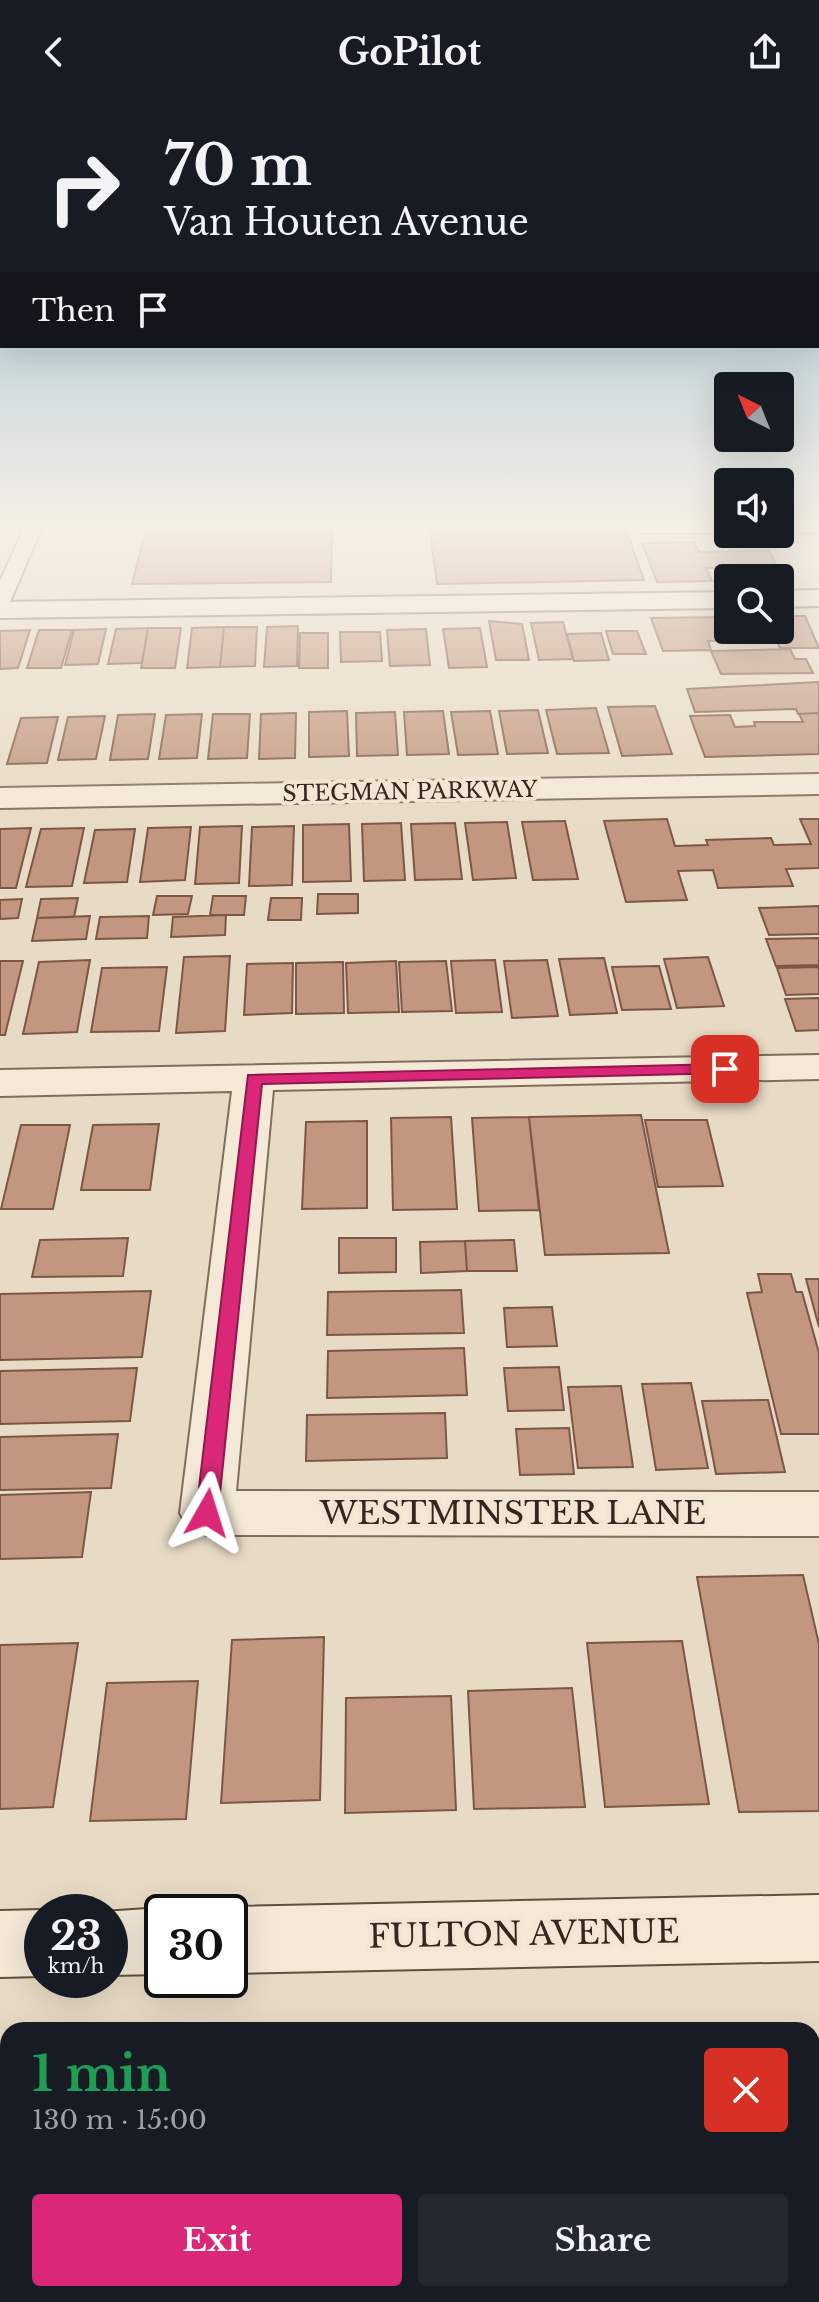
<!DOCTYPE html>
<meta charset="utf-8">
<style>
:root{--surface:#171b24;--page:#242831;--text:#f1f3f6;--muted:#9ea1a6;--accent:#db2777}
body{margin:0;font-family:"Libre Baskerville",serif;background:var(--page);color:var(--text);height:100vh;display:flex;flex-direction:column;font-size:30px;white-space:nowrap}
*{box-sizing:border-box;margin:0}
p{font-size:26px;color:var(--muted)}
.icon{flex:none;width:44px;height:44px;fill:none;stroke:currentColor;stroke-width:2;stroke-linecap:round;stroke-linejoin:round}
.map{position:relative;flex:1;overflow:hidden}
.sheet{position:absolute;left:0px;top:1918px;width:820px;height:280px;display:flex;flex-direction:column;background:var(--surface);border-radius:24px 24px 0 0;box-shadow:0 8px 32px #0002}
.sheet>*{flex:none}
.guide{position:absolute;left:0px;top:0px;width:820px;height:244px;box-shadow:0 8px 32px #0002;background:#171b24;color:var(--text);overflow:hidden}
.needle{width:52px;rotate:317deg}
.fabs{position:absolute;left:714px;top:268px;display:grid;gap:16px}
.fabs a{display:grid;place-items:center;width:80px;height:80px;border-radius:8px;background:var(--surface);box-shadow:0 8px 32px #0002;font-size:40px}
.speed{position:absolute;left:24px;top:1790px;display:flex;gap:16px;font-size:40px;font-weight:700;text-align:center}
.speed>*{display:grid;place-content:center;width:104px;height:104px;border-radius:50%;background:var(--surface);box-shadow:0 8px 32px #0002;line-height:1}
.speed small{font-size:20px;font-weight:400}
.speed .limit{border:4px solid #111;border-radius:12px;background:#fff;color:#111}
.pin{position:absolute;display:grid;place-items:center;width:68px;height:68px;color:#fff;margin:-34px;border-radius:16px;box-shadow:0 4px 12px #0006}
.me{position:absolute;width:88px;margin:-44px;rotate:6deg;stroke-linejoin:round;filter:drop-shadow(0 0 6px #0008)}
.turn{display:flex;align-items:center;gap:28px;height:168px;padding:0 32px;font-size:36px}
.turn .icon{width:104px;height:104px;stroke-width:2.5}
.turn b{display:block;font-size:56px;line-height:68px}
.then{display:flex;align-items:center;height:76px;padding:0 32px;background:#0003;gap:16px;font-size:30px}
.round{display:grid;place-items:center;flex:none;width:84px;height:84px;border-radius:8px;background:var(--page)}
.head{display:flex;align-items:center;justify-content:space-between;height:136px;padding:0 32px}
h1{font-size:48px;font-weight:800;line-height:60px;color:#1e9e55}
.button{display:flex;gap:16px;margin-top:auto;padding:16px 32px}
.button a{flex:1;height:92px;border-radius:8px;background:var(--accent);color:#fff;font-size:32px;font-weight:800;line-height:92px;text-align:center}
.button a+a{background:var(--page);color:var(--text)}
header{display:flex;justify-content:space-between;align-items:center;height:104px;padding:0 32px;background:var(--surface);font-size:36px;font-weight:800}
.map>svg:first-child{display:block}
.building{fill:#c2967f;stroke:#7d5746;stroke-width:2}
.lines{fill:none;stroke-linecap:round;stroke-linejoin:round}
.lane-casing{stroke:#816d5d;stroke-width:4}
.street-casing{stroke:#816d5d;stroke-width:4}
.secondary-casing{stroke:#634f40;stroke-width:4}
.lane{fill:#f4e9d7;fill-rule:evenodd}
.street{fill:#f4e9d7;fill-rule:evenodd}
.secondary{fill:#f4e9d7;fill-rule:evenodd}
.route{fill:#db2777;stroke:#8e194d;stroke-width:2}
.labels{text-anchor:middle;stroke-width:8;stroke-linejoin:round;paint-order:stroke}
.far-street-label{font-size:22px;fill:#33271f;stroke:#f1e6d3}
.near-street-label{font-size:32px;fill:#33271f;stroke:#f1e6d3}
</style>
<header><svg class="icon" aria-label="back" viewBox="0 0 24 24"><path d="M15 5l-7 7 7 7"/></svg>GoPilot<svg class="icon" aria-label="share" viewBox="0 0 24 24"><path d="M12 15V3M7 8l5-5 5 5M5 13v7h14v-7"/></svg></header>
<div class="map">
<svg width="819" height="2198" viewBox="0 0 819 2198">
<rect width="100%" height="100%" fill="#e8dbc5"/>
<!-- building -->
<path class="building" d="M 172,418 L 332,420 L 331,478 L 132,480 L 147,422 L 171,422 Z
M 429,418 L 623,418 L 644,476 L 437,480 Z
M 694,438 L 699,448 L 769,447 L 777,463 L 706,464 L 712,477 L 657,478 L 642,439 Z
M 780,512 L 805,512 L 819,544 L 780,544 L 776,536 L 708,537 L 711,546 L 663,547 L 651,514 L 728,513 L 728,526 L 780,526 Z
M 489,517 L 522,520 L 529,556 L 496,556 Z
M 563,518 L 573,555 L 539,556 L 531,519 Z
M 298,522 L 297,562 L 264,563 L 267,523 Z
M 224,523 L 220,563 L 187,564 L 192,524 Z
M 224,523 L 257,523 L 255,562 L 220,563 Z
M 148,524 L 181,524 L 175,564 L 141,564 Z
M 148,524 L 142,559 L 108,560 L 116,525 Z
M 480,524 L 487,563 L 449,564 L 443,525 Z
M 106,525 L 98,560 L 65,561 L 74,526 Z
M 426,525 L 430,561 L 390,562 L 387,526 Z
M 30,526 L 18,564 L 0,565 L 0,527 Z
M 39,526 L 72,526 L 61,564 L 27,564 Z
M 606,527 L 637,527 L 646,550 L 613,550 Z
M 340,528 L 380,528 L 382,557 L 341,558 Z
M 300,529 L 328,529 L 328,564 L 299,564 Z
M 601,529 L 609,556 L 574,557 L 567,530 Z
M 790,545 L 795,555 L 806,555 L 813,569 L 721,570 L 711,547 Z
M 819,578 L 819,609 L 798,610 L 796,605 L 695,608 L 687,585 Z
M 655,602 L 672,650 L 622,652 L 608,603 Z
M 596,604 L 609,649 L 557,650 L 546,606 Z
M 538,606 L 548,649 L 507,650 L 499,607 Z
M 347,607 L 349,652 L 309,653 L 309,608 Z
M 443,607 L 449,650 L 407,651 L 404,608 Z
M 490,607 L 498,650 L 458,651 L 451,608 Z
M 395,608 L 398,651 L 357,652 L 356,609 Z
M 296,609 L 295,654 L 259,655 L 261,610 Z
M 819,609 L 819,650 L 705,653 L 690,612 L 730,611 L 735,623 L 755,622 L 754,618 L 803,618 L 799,610 Z
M 155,610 L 148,655 L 110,656 L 118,611 Z
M 202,610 L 197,654 L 159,655 L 166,611 Z
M 213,610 L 250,610 L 247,654 L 208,655 Z
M 105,612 L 96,655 L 58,656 L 68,613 Z
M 58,613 L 47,659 L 7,660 L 21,614 Z
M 667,715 L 675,742 L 708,741 L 706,736 L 771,734 L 774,741 L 811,740 L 800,715 L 819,715 L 819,764 L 786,765 L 793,782 L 718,784 L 713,766 L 678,767 L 687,796 L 626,798 L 604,717 Z
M 565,717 L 578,775 L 533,776 L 522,718 Z
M 507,718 L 516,774 L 473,776 L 465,719 Z
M 401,719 L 405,776 L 364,777 L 362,720 Z
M 455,719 L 462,775 L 415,776 L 411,720 Z
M 349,720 L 351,777 L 303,778 L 303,721 Z
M 242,722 L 239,779 L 195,780 L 200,723 Z
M 294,722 L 292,781 L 249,782 L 252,723 Z
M 191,723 L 185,776 L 140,778 L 148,724 Z
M 31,724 L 16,784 L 0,784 L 0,725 Z
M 84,724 L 72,782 L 26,783 L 41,725 Z
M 135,725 L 127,778 L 84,779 L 95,726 Z
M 318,790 L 358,790 L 358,809 L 317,810 Z
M 157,792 L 192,792 L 188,810 L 153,811 Z
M 213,792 L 246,792 L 244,811 L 210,811 Z
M 78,794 L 74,813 L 37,814 L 41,795 Z
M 271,794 L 302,794 L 301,816 L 268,816 Z
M 22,795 L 18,814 L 0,815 L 0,796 Z
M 819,802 L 819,830 L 769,831 L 759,804 Z
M 226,811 L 225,831 L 171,833 L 173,813 Z
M 90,812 L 86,835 L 32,837 L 37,814 Z
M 149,812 L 147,834 L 96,835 L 100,813 Z
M 819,834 L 819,861 L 776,862 L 766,835 Z
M 230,852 L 225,927 L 176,929 L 184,853 Z
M 708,853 L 724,902 L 677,904 L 664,855 Z
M 604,854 L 617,909 L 570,911 L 559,855 Z
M 90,856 L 77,928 L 23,930 L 39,858 Z
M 495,856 L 502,908 L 456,909 L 451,857 Z
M 547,856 L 558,912 L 512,914 L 504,857 Z
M 0,857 L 23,857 L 5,931 L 0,931 Z
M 396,857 L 399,908 L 348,909 L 346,859 Z
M 446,857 L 452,907 L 402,908 L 399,858 Z
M 343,858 L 344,909 L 296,910 L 296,859 Z
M 293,859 L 292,909 L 244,911 L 247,860 Z
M 659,862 L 671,905 L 622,906 L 612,863 Z
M 167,863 L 159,927 L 91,928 L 102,864 Z
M 819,863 L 819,890 L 786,891 L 777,864 Z
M 819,894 L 819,926 L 796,927 L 785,895 Z
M 641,1011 L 669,1149 L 545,1151 L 529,1013 Z
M 451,1013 L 457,1105 L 393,1106 L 391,1014 Z
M 529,1013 L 539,1106 L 479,1107 L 472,1014 Z
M 645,1016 L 707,1016 L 723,1082 L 658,1083 Z
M 367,1017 L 367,1104 L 302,1105 L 306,1018 Z
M 159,1020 L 150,1086 L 81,1086 L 93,1021 Z
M 21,1021 L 70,1021 L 53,1105 L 1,1105 Z
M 128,1134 L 123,1172 L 32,1173 L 40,1136 Z
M 339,1134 L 396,1134 L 396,1168 L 339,1169 Z
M 514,1136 L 517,1167 L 467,1167 L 465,1137 Z
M 465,1137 L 467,1167 L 421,1169 L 420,1138 Z
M 758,1170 L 791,1170 L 796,1188 L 802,1188 L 819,1249 L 819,1330 L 781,1330 L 747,1189 L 762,1188 Z
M 806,1175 L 819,1175 L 819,1223 Z
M 461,1186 L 464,1229 L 327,1231 L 328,1188 Z
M 151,1187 L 142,1253 L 0,1256 L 0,1190 Z
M 552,1203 L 557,1242 L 507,1243 L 504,1204 Z
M 464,1244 L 467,1291 L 327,1294 L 328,1247 Z
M 559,1263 L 564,1306 L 508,1307 L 504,1264 Z
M 137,1264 L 130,1317 L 0,1320 L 0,1267 Z
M 691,1279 L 708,1364 L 656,1366 L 642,1280 Z
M 621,1282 L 633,1363 L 578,1364 L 568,1283 Z
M 768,1296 L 785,1368 L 716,1370 L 702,1297 Z
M 445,1309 L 447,1354 L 306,1357 L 307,1311 Z
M 569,1324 L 574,1370 L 520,1371 L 516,1325 Z
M 118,1330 L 111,1384 L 0,1386 L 0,1333 Z
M 91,1388 L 82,1453 L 0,1455 L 0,1391 Z
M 803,1471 L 819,1540 L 819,1707 L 739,1708 L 697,1473 Z
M 324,1533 L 320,1696 L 221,1699 L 232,1536 Z
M 682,1537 L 709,1700 L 605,1703 L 587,1539 Z
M 78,1539 L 53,1703 L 0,1705 L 0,1541 Z
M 198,1577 L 186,1715 L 90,1717 L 107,1579 Z
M 572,1584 L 585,1703 L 474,1705 L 468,1587 Z
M 451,1592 L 456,1706 L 345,1709 L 346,1594 Z
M 812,2047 L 819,2084 L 819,2148 L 812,2149 Z
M 8,2144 L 8,2190 L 91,2190 L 90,2198 L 1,2198 Z
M 125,2190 L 214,2190 L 213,2198 L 124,2198 Z"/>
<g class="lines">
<!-- lane casing -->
<g class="lane-casing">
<path id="lane" d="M 27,418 L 44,418 L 10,498 L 0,504 L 0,477 Z
M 632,418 L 728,419 L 728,429 L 643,429 L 637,428 Z
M 819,418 L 819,428 L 780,429 L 780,419 Z"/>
</g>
<!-- street casing -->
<g class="street-casing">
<path id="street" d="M 819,486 L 819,502 L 780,503 L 780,487 Z
M 728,488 L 728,504 L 0,514 L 0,498 Z
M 819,670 L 819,690 L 0,704 L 0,684 Z
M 819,951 L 819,975 L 273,986 L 236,1387 L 819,1388 L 819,1432 L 207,1431 L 188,1424 L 180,1409 L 232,987 L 0,992 L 0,966 Z"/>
</g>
<!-- secondary casing -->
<g class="secondary-casing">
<path id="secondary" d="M 819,1791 L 819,1857 L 230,1869 L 230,1808 L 218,1808 L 230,1803 Z
M 162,1804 L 171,1808 L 162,1808 L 162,1870 L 110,1871 L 110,1808 L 103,1808 Z
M 42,1806 L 46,1808 L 42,1808 L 42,1872 L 0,1873 L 0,1807 Z"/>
</g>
<!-- lane -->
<use href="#lane" class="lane"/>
<!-- street -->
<use href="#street" class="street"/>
<!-- secondary -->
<use href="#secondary" class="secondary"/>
</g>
<!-- sky -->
<linearGradient id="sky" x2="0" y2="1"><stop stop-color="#8db7d3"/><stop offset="0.58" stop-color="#f5efe5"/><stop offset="1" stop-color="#f5efe5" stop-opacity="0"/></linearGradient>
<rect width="819" height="725" fill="url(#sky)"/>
<!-- route -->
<path class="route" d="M 725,960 L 731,961 L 731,969 L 262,980 L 218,1409 L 215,1415 L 200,1415 L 196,1409 L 248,971 Z"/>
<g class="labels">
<!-- far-street labels -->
<g class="far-street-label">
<text transform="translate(410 687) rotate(-1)" y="8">STEGMAN PARKWAY</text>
</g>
<!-- near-street labels -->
<g class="near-street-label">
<text x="513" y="1420">WESTMINSTER LANE</text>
<text transform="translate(524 1830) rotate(-1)" y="11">FULTON AVENUE</text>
</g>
</g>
</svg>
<div class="fabs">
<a><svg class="needle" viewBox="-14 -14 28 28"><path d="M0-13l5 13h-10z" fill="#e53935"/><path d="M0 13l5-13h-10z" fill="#9ea1a6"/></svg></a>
<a><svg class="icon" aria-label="sound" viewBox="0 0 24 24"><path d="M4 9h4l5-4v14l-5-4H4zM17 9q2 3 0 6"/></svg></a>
<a><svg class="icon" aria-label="search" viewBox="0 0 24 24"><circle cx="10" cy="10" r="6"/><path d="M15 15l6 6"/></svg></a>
</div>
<div class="speed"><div>23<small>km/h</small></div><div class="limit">30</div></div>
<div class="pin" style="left:725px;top:965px;background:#d93025"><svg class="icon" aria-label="arrive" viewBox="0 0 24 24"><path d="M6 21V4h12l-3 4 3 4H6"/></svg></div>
<svg class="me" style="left:207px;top:1409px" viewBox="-20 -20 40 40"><path d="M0-17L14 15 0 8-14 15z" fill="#db2777" stroke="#fff" stroke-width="4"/></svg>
<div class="guide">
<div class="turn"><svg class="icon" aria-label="right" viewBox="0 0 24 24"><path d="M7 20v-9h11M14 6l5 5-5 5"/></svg><div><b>70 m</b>Van Houten Avenue</div></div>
<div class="then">Then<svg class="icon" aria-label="arrive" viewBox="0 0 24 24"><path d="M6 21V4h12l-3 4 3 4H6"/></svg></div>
</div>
<section class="sheet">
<div class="head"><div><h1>1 min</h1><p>130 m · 15:00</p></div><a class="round" style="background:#d93025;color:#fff"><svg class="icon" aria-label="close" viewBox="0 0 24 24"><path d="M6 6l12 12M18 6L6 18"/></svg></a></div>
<div class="button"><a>Exit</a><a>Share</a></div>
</section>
</div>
